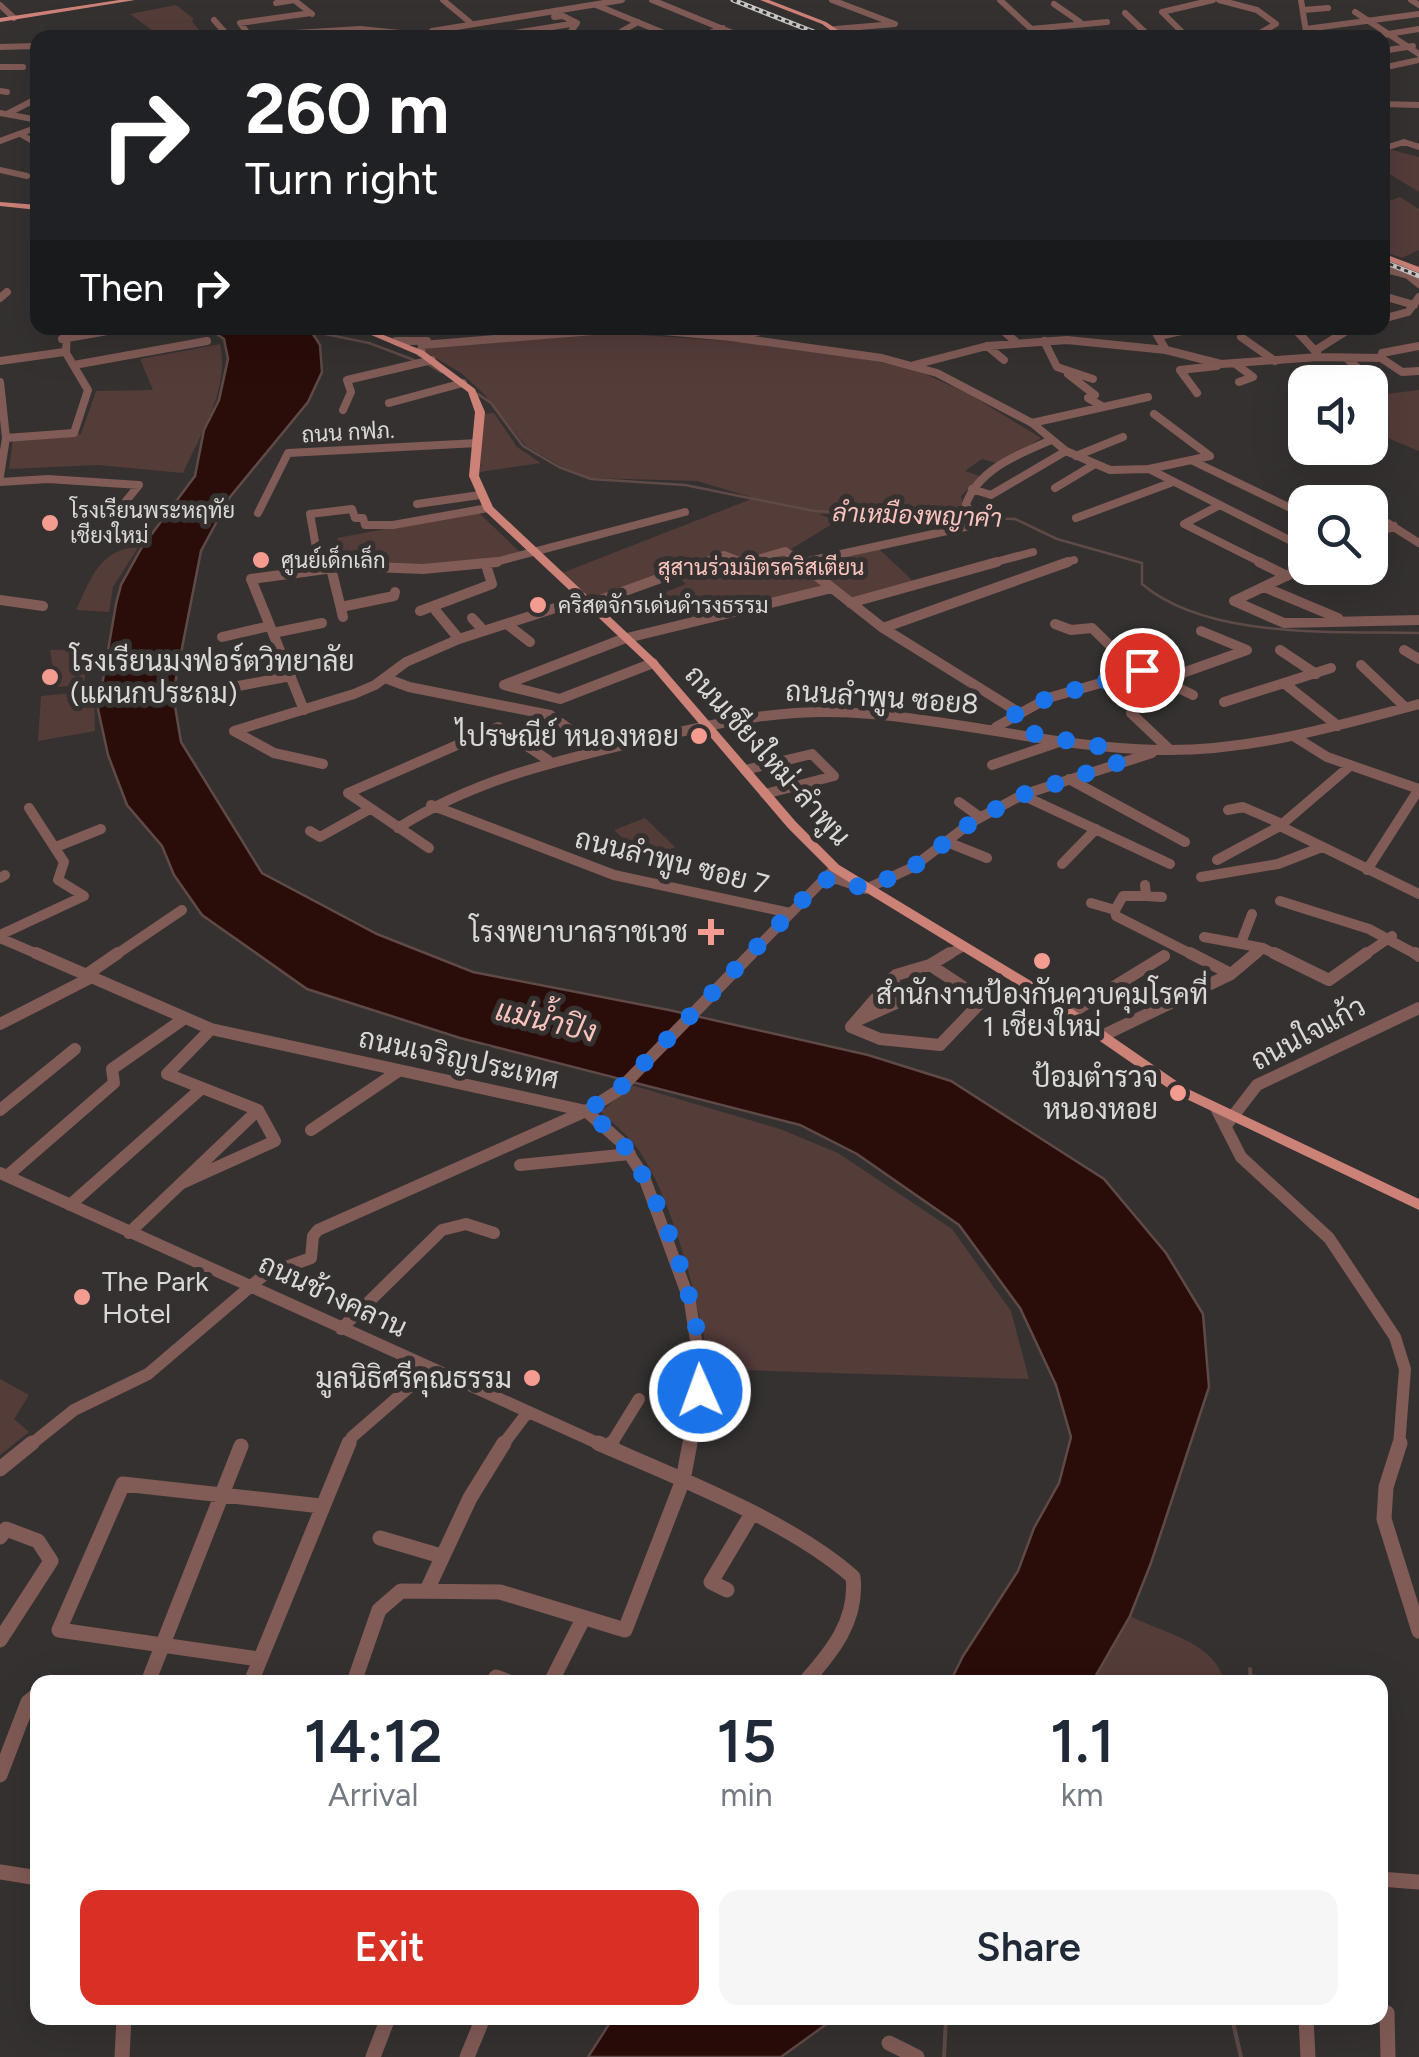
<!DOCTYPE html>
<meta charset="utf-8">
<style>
:root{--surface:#fff;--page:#f6f6f7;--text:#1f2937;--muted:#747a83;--accent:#d93025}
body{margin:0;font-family:Figtree,Sarabun,sans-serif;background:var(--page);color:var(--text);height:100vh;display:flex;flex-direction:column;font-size:38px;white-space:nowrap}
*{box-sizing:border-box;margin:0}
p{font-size:32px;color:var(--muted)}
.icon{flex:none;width:55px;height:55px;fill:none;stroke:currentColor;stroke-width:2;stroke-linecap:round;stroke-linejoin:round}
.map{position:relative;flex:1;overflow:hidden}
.panel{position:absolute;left:30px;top:1675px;width:1358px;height:350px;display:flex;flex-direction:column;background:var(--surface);border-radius:20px;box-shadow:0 10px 40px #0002}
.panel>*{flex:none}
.guide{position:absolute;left:30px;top:30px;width:1360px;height:305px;border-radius:20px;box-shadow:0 10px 40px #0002;background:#202124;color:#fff;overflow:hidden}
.controls{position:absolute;left:1288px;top:365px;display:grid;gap:20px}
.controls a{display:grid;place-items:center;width:100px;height:100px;border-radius:20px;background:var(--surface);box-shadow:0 10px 40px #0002;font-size:50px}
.pin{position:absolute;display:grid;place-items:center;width:85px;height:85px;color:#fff;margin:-42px;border:5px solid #fff;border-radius:50%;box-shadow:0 2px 10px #0007}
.me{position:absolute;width:110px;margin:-55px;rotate:358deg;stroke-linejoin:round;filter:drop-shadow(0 0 8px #0008)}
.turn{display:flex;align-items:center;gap:35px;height:210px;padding:0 50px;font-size:45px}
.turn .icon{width:130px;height:130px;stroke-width:2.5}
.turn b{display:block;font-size:70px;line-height:85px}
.then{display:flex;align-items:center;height:95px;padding:0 50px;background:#0003;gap:20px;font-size:38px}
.eta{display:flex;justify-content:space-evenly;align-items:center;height:170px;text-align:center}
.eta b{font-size:60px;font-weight:600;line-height:70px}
.button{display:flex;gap:20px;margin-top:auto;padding:20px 50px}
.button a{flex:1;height:115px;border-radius:20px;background:var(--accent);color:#fff;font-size:40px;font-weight:600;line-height:115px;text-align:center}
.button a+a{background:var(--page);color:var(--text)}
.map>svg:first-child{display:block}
.green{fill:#543c39}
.water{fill:#2a0c09;stroke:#5f4a47;stroke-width:2.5}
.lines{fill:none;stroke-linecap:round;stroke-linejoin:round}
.stream-far1{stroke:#5f4a47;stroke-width:2.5}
.stream{stroke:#5f4a47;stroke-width:4}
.minor-far4{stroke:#815b56;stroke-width:6}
.minor-far3{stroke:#815b56;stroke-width:8}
.minor-far2{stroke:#815b56;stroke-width:10}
.minor-far1{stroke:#815b56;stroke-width:12}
.minor{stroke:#815b56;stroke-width:15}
.major{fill:#cd8278;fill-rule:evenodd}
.rail-casing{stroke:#cac8c7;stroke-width:5}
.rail{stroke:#353131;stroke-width:2.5;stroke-dasharray:4;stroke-linecap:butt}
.route{stroke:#1a73e8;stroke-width:18;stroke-dasharray:0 32.4}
.poi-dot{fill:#f59c91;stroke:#353131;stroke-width:4}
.labels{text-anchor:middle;stroke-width:10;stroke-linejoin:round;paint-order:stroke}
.far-street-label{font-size:22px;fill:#dbd9d8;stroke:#353131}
.far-poi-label{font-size:22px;fill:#dbd9d8;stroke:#353131;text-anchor:start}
.far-park-label{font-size:22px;fill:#fbc4bc;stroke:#353131}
.far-water-label{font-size:25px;font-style:italic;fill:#fbc3bc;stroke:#353131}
.poi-label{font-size:28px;fill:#dbd9d8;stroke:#353131;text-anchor:end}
.street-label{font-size:28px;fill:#dbd9d8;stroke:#353131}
.water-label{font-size:30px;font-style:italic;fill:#fbc3bc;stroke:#353131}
</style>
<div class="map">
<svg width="1419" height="2057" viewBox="0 0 1419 2057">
<rect width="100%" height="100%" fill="#353131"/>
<!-- green -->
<path class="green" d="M 176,5 L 194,19 L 192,21 L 201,33 L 160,36 L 130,14 Z
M 1389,149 L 1419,157 L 1419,192 L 1383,170 L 1382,150 Z
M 1400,197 L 1419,209 L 1419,250 L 1402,258 L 1382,251 L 1383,203 Z
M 598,332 L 770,344 L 910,367 L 969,394 L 1041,438 L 1000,464 L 982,459 L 965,471 L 982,477 L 961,496 L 966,516 L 819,514 L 837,521 L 791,549 L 812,564 L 879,549 L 914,582 L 850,601 L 832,585 L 693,620 L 663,593 L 686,584 L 675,575 L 594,601 L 562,573 L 754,498 L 697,481 L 590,478 L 559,465 L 526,446 L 483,393 L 461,373 L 424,351 L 425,346 Z
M 220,344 C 230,388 201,433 183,473 L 98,465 L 9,469 L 13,439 L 81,434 L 96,391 L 153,390 L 140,359 Z
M 1419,390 L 1419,451 L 1375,433 L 1370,436 L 1370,396 Z
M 494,413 L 517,447 L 541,463 L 480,472 L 483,414 Z
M 478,512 L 522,554 L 438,567 L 343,562 L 337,538 Z
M 139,546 L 113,587 L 109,612 L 76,610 C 92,577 98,551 139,546 Z
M 89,649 L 84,685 L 56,687 L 50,650 Z
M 94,691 L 95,731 L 38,741 L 41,696 Z
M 645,818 L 675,847 L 676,847 L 645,859 L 614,830 Z
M 631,1085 L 780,1129 L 838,1153 L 952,1229 L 1011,1311 L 1029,1379 L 710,1369 C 700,1309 672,1191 634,1144 C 624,1132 612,1122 601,1112 Z
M 0,1379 L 29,1395 L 14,1419 L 29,1432 L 0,1455 Z
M 1130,1616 C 1163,1633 1217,1643 1224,1682 L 1092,1682 Z"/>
<!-- water -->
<path class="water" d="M 208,328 L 309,328 L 320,345 L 322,372 L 308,402 L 230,497 L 201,551 L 173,694 L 181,742 L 262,873 L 377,934 L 473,972 L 669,1010 L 868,1055 L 951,1081 L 1104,1179 L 1166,1253 L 1203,1314 L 1209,1387 L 1151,1563 L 1130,1616 L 1092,1682 L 950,1682 L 963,1656 L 1018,1571 L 1034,1528 L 1059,1483 L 1071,1437 L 1056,1385 L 1020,1308 L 959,1225 L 857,1154 L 800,1125 L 460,1038 L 307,989 L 202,915 L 174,875 L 162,846 L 127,805 L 108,755 L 98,709 L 116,604 L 121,585 L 142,547 L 195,476 L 204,430 L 219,400 L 228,359 L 224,339 Z
M 613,2018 L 835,2018 L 781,2057 L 588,2057 Z"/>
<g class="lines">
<!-- stream-far1 -->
<path class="stream-far1" d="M 315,332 L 369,343 L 414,360
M 426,363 L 441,372
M 478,394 L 491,403 L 523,446 L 559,467 L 591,479 L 685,485 L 814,511 L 968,518
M 976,518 L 1015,519 L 1057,539 L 1142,563 L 1142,584 C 1208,640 1336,631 1419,633"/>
<!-- stream -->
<path class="stream" d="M 1250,1669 L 1251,1682
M 1232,2018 L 1241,2057
M 944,2057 L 946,2018"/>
<!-- minor-far4 -->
<path class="minor-far4" d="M 443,0 L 472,24
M 652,0 L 745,38
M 832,0 L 895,24 L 835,29
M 1000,0 L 1041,38
M 1219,0 L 1257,10 L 1276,24 L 1251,38
M 1301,0 L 1307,38
M 1411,0 L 1419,5
M 276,3 L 294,0 L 312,14
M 1054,4 L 1080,22 L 1074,25
M 0,5 L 14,18
M 596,5 L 676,38
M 1303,10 L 1328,8
M 1355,12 L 1419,54
M 1125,13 L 1151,38
M 554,17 L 563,16 L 577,23 L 566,38
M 214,20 L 229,37
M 1031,29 L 1107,22
M 1306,29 L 1419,14
M 432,31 L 622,0
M 508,34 L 577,23
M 249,35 L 240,23 L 311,13
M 548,36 L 569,34
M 216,38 L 360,29 L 450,38
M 610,38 L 638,22
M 696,38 L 723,28
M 1184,38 L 1187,37 L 1162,12 L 1213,0
M 1364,38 L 1419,29
M 0,47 L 38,46
M 1382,51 L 1413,46
M 0,67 L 23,67
M 1382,68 L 1419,60
M 0,91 L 7,92
M 1382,104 L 1419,105
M 0,113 L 38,120
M 7,114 L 38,98
M 1382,130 L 1386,132
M 22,135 L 38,144
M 0,141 L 38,127
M 1382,149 L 1404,142 L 1419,147
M 0,170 L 27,176"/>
<!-- minor-far3 -->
<path class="minor-far3" d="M 1382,268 L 1408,275 L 1419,284
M 0,298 L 7,292
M 1390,298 L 1414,305
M 1382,319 L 1408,312 L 1419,297
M 1000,328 L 1015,341
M 1153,328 L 1166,350
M 1294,328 L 1317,353
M 1159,336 L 1181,331
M 731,337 L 882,358 L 937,373 L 1032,423 L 1066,451 L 1110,470 L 1149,469 L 1210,456 L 1154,414
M 1241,337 L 1275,361
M 62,339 L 124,328
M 396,341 L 427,341
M 1044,341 L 1057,367 L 1093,379
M 987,346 L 1004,360
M 1316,350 L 1351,328
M 421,353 L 422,345 L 593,331 L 664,331 L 731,337 L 777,328
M 1381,358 L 1402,372 L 1419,371
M 1347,359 L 1383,388
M 0,361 L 64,352
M 74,365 L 207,341
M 914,365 L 987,346 L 1067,340 L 1166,350 L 1221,364 L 1318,357 L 1381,358 L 1382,353 L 1419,346
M 1237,365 L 1253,377 L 1239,382
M 1068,374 L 1095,395 L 1088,398 L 1103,407
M 0,382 L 6,438 L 0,476
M 1197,393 L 1180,370 L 1217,366
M 389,403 L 463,383
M 343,410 L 351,392 L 347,380 L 432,360
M 1032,423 L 1148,397
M 6,438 L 74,433 L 88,390 L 66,353 L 67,329
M 1076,456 L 1123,437
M 1193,461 L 1305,515
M 1149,469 L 1305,548
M 0,482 L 48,479 L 139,485 L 126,501
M 1055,488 L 1095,464
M 972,489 L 991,495 L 1066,451
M 1326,502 L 1341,496 L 1353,502
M 417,504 L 480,495
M 1220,505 L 1184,524 L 1264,564
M 1370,512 L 1419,543
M 258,513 L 288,453 L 478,443
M 1076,518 L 1173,482
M 1370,537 L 1394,526
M 804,562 L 970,526 L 975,522 L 966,504 C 979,469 1017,455 1049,441
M 319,564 L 310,514 L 352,509 L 355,518 L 363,518 L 365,525 L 393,525 L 488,508
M 488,564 L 685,512
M 698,564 L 724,555 L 744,563 L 785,551 L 802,564
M 988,564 L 1033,552
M 1061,564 L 1074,560"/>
<!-- minor-far2 -->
<path class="minor-far2" d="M 319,562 L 320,569
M 741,562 L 747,562
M 799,562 L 883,628 L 1018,712
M 1259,562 L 1287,576
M 331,568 L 343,617
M 1264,587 L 1338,618
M 0,600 L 43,606
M 1234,601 L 1284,623 L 1419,620
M 1234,601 L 1305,567
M 850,603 L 997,562
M 589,604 L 705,562
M 341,607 L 394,596 L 395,592
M 420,611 L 492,584 L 486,565
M 436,611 L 459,639
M 472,618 L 484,631
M 1055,624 L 1071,630 L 1092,628 L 1137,672
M 508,625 L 530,642
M 883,628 L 1068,562
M 273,633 L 322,623
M 222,637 L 270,626
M 1280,650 L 1316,674
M 1404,650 L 1419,659
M 653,663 L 560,699 L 504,685 L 623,639 L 832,588
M 1361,665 L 1405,707
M 385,678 L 409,687 L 550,715 L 598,750
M 1160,681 L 1247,650 L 1201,631
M 1285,684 L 1338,726
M 212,691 L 291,676
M 1224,702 L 1331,668
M 304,710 L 251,579 L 348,566 L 423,569 L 497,562
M 1131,713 L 1170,750
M 996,727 L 1048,698 L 1143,671 L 1193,695
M 234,731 L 354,694 L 375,685 L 406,662 L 459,639 L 583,599
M 234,731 L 274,753 L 323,764
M 1295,737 L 1327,757 L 1419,789
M 992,765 L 1059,742
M 745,770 L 812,754 L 834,776 L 765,794
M 1069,779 L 1185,842
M 348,793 L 498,727 L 548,760
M 348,793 L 429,848
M 1022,795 L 1170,864
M 959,802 L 980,817
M 431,805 L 614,875 L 790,913
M 1228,810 L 1243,807 L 1282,824
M 1280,826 L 1419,894
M 398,828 C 472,781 548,763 632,743 C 716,723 783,706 871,714 C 967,722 1062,748 1158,750 C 1247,752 1334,727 1419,704
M 310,831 L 320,837 L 370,809
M 947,842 L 987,858
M 56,847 L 101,829
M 1217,860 L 1280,826 L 1350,766
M 1062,864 L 1096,829
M 1367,870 L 1419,789
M 1201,877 L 1278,864 L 1322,847
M 0,878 L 5,875
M 822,881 L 837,879 L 866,889 L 913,867 L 972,822 L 1022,795 L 1152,753
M 1146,896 L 1162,897
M 1280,901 L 1369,929 L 1419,956
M 1091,903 L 1115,910 L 1116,916 L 1195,956
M 1115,910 L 1123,896 L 1146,896 L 1145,885
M 0,935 L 84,896 L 58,880 L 64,862 L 29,808
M 1204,937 L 1263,948 L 1279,956
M 0,938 L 42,956
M 1241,943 L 1252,914
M 114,956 L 182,910
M 749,956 L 835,868
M 946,956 L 962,947
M 1253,956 L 1263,948
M 1363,956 L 1392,936"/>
<!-- minor-far1 -->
<path class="minor-far1" d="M 36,953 L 211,1029 L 586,1111 L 622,1143 L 644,1177 L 690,1302 L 702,1379 L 689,1446
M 1190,953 L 1231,974
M 1274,953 L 1329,980 L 1367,953
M 1415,953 L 1419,956
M 930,965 L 983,1000 L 940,1045 L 880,1039 L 851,1027 L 896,975 Z
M 930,965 L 950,953
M 86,975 L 118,953
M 1071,1013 L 1164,956
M 856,1021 L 896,1003 L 899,994 L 892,978
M 0,1024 L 90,978
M 1104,1035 L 1231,974 L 1256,953
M 0,1110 L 75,1049
M 1217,1110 L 1241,1157 L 1329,1238 L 1395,1337 L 1405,1369 L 1399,1446
M 1227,1124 L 1257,1085 L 1419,1008
M 311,1130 L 397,1072
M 520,1165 L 630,1154
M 0,1173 L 604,1446
M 7,1176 L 114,1083 L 112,1069 L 182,1020
M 182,1183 L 275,1141 L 258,1110 L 167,1074 L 211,1029
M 70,1205 L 202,1088
M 129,1233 L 258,1110
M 341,1329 L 442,1230 L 466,1224 L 494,1233
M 29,1446 L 74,1410 L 148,1374 L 264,1275 L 311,1258 L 313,1236 L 318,1230 L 586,1111 L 619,1090 L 752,953
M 348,1446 L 352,1437 L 429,1370
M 502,1446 L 527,1413
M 610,1446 L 639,1399"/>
<!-- minor -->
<path class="minor" d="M 598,1443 C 676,1477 790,1521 853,1577 C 858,1620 832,1652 805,1682
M 1400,1443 L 1386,1487 L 1384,1519 L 1419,1631
M 609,1448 L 612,1443
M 0,1469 L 32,1443
M 0,1537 L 6,1529 L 38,1541 L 51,1561 L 0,1640
M 380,1538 L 441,1556
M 427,1590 L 470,1498 L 504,1443
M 727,1590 L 711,1582 L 751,1515
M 259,1659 L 59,1630 L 123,1484 L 321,1506
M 496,1677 L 509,1682
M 148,1682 L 241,1446
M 251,1682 L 349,1443
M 354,1682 L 379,1610 L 401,1591 L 500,1592 L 625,1630 L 683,1480 L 690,1443
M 551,1682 L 583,1619
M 0,1775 L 28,1702 L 38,1694
M 0,1872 L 38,1878
M 1380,1879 L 1419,1882
M 1387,2013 L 1388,2057
M 1306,2018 L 1308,2057
M 889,2043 L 917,2057
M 122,2057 L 124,2018
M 373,2057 L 388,2018
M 467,2057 L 483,2018"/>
<!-- major -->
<path class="major" d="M 119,0 L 135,0 L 0,22 L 0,18 Z
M 760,0 L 769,0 L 826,22 L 850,38 L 841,38 L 822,24 Z
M 0,202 L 38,205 L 38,210 L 0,206 Z
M 1382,253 L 1419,267 L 1419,273 L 1382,258 Z
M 355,328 L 366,328 L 424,351 L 475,389 L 485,412 L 479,476 L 493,507 L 657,661 L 796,822 L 839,865 L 1036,984 L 1188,1089 L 1419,1199 L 1419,1210 L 1178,1095 L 1026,990 L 831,871 L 788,828 L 649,665 L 484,510 L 469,476 L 475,412 L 468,392 L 418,355 Z"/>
<!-- rail casing -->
<g class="rail-casing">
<path id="rail" d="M 733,0 L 829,38
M 1382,261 L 1419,276"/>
</g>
<!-- rail -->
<use href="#rail" class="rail"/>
</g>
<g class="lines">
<!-- route -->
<path class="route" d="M 700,1391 C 710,1332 660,1188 621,1142 C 611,1130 598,1121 586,1111 L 618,1090 L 822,880 L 836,879 L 866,889 L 913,867 L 972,822 L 1022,795 L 1120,762 L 1109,748 L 1036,735 L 1012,716 L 1048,698 L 1142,670"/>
</g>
<!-- markers -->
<g class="poi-dot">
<circle cx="50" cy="523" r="10"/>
<circle cx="261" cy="560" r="10"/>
<circle cx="538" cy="605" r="10"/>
<circle cx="50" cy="677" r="10"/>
<circle cx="699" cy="736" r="10"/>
<path d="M706 917h10v10h10v10h-10v10h-10v-10h-10v-10h10z"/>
<circle cx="1042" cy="961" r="10"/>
<circle cx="1178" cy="1093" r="10"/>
<circle cx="82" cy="1297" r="10"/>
<circle cx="532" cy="1378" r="10"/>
</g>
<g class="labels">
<!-- far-street labels -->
<g class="far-street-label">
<text transform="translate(348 432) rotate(-3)" y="8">ถนน กฟภ.</text>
</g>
<!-- far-poi labels -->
<g class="far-poi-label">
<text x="70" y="518">โรงเรียนพระหฤทัย<tspan x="70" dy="25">เชียงใหม่</tspan></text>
<text x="281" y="568">ศูนย์เด็กเล็ก</text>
<text x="558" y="613">คริสตจักรเด่นดำรงธรรม</text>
</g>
<!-- far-park labels -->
<g class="far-park-label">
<text x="761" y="575">สุสานร่วมมิตรคริสเตียน</text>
</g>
<!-- far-water labels -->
<g class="far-water-label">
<text transform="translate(917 515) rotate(2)" y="9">ลำเหมืองพญาคำ</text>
</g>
<!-- poi labels -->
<g class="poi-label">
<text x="70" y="671" text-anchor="start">โรงเรียนมงฟอร์ตวิทยาลัย<tspan x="70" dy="32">(แผนกประถม)</tspan></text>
<text x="679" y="746">ไปรษณีย์ หนองหอย</text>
<text x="688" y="942">โรงพยาบาลราชเวช</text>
<text x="1042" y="1004" text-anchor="middle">สำนักงานป้องกันควบคุมโรคที่<tspan x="1042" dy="32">1 เชียงใหม่</tspan></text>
<text x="1158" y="1087">ป้อมตำรวจ<tspan x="1158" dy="32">หนองหอย</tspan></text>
<text x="102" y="1291" text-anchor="start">The Park<tspan x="102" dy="32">Hotel</tspan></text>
<text x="512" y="1388">มูลนิธิศรีคุณธรรม</text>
</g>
<!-- street labels -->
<g class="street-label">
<text transform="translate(882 697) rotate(4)" y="10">ถนนลำพูน ซอย8</text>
<text transform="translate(768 755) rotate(48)" y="10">ถนนเชียงใหม่-ลำพูน</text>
<text transform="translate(672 861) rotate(14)" y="10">ถนนลำพูน ซอย 7</text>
<text transform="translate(1308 1033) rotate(-28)" y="10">ถนนใจแก้ว</text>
<text transform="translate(459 1058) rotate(12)" y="10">ถนนเจริญประเทศ</text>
<text transform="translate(333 1295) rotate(25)" y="10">ถนนช้างคลาน</text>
</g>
<!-- water labels -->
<g class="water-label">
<text transform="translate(546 1021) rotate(13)" y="10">แม่น้ำปิง</text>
</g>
</g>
</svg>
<div class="controls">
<a><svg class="icon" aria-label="sound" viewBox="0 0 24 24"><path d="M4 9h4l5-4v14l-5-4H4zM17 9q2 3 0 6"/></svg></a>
<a><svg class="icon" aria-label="search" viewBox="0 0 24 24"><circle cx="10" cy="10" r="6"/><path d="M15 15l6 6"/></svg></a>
</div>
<div class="pin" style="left:1142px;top:670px;background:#d93025"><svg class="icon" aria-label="arrive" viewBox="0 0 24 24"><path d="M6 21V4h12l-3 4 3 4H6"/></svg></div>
<svg class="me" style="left:700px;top:1391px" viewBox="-20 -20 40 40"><circle r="17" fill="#1a73e8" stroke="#fff" stroke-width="3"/><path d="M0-11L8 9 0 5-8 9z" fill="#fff"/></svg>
<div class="guide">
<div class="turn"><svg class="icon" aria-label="right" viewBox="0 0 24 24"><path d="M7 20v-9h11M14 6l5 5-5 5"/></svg><div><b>260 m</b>Turn right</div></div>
<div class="then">Then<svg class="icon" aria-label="right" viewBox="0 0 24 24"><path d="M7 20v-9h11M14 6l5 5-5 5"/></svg></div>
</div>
<section class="panel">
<div class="eta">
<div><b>14:12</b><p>Arrival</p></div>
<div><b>15</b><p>min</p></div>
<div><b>1.1</b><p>km</p></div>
</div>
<div class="button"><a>Exit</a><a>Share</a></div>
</section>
</div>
